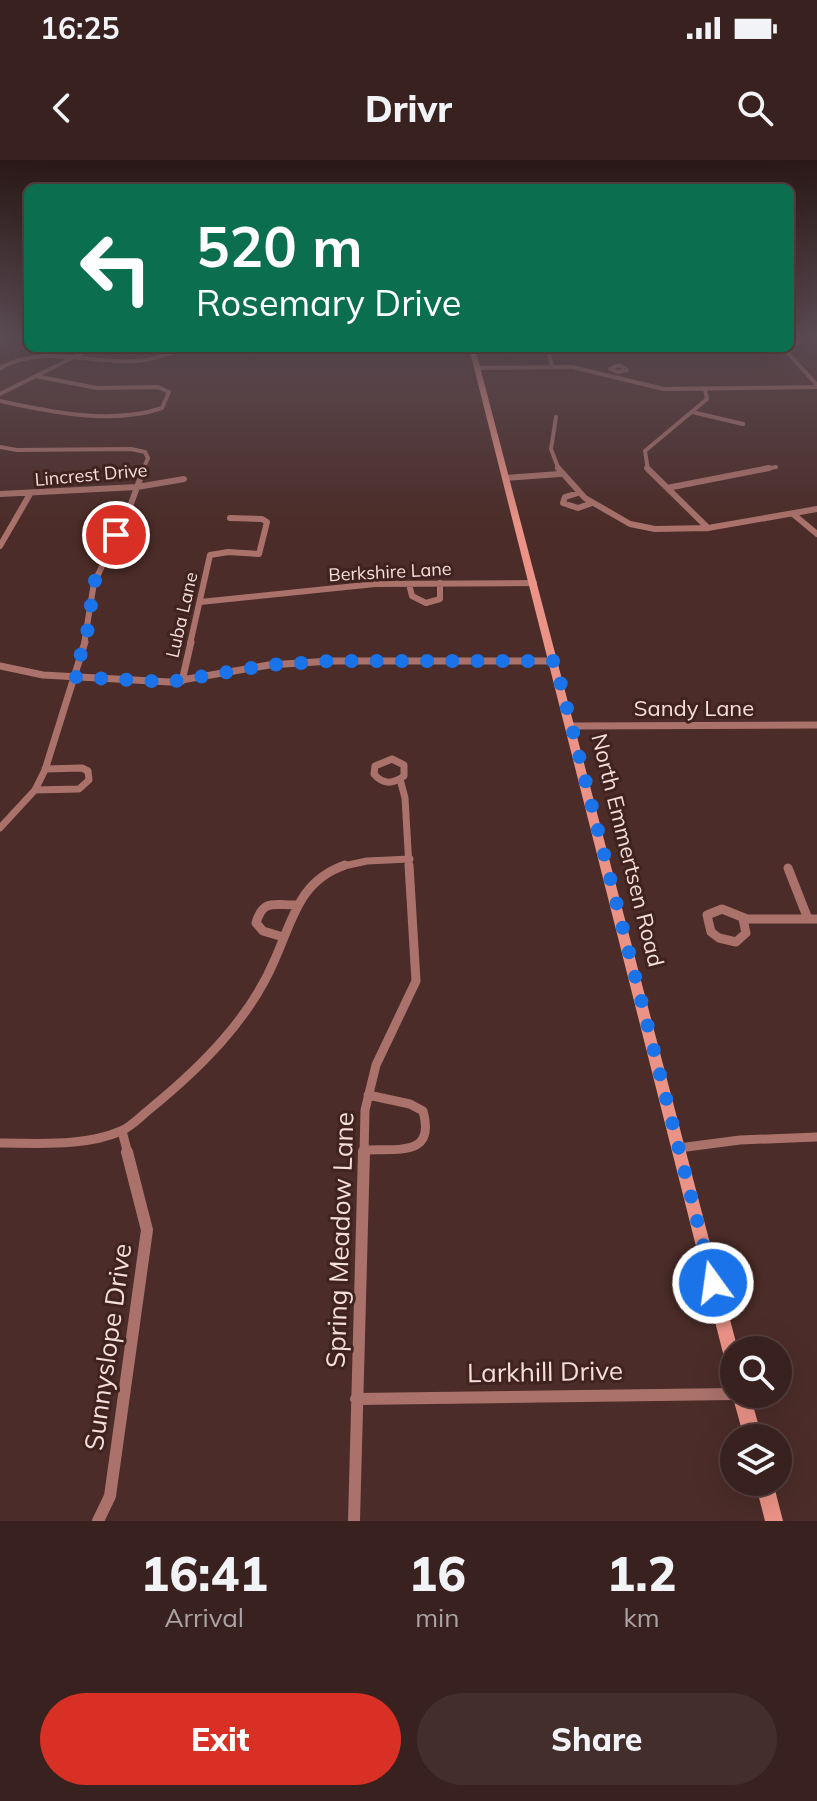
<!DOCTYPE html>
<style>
:root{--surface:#38211e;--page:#432e2b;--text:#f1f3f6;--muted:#aba3a4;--line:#523e3c;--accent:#d93025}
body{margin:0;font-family:Mulish,sans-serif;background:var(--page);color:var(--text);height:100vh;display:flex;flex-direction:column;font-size:30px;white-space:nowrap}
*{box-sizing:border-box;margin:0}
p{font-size:26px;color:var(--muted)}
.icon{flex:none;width:44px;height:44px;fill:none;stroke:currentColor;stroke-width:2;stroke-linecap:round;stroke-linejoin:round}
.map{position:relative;height:1361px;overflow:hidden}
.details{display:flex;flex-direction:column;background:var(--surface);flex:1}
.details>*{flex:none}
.banner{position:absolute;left:24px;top:24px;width:770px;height:168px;border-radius:12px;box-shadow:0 8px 32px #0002,0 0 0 2px var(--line);background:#0b6e4f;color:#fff;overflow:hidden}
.fabs{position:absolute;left:720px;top:1176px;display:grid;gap:16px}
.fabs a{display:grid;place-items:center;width:72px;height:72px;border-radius:50%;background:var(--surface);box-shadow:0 8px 32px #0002,0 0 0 2px var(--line);font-size:40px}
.pin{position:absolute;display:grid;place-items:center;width:68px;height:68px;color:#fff;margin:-34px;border:4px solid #fff;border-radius:50%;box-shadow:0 2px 8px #0007}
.me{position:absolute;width:88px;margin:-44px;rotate:346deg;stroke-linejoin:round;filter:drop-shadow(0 0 6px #0008)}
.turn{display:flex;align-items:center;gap:28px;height:168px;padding:0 40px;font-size:36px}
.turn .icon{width:104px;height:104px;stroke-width:2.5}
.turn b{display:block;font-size:56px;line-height:68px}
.eta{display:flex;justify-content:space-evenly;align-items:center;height:136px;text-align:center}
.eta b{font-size:48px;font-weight:800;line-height:56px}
.button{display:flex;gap:16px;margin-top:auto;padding:16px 40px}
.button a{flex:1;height:92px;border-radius:48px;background:var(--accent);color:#fff;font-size:32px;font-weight:800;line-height:92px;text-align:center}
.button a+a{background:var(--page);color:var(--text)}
.status{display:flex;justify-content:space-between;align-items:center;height:56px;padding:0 40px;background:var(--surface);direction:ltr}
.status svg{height:22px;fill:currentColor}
header{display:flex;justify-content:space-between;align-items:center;height:104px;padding:0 40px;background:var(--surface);font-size:36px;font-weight:800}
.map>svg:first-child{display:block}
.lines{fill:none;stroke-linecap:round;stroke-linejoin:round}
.street-far4{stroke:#aa726b;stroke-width:4}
.street-far3{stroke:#aa726b;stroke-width:6}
.street-far2{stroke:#aa726b;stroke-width:7}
.street-far1{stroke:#aa726b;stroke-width:9}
.street{stroke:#aa726b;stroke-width:12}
.secondary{fill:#eb9387;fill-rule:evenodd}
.route{stroke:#1a73e8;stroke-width:14;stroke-dasharray:0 25.2}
.labels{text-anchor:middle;stroke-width:6;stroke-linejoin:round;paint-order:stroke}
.far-street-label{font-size:18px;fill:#f4dfdc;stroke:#40221e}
.street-label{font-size:22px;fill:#f4dfdc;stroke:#40221e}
.near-street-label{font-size:26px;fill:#f4dfdc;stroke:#40221e}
</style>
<div class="status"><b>16:25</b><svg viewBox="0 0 49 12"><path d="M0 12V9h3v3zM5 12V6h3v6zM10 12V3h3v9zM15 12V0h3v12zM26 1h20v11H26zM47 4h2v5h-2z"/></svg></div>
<header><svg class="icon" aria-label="back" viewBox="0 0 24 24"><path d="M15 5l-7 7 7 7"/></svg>Drivr<svg class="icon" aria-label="search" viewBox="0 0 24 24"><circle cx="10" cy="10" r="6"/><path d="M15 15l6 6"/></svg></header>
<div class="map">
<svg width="817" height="1361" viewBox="0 0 817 1361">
<rect width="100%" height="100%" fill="#4b2c28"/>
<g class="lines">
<!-- street-far4 -->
<path class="street-far4" d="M 790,186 L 802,180 L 804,174
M 548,188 L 552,207
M 788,188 L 788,193 L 817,225
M 619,205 L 627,210 L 618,212 L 610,209 Z
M 0,208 C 43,184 89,204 136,201 C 153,200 168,195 184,188
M 477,208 L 572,207 L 664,229 L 817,227
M 0,234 L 92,188
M 0,241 C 49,252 113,265 162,248 L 169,232 L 158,227 L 97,228 L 35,216
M 692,252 L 743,264
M 556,257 L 551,289 L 559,310
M 0,287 L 17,290 L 131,289 L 145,292 L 148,298 L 143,310
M 648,310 L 645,291 L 707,239 L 705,229
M 759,310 L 776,307"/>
<!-- street-far3 -->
<path class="street-far3" d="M 558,308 L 585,338 L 630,364 L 655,369 L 708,368 L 817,349
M 647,308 L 708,368
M 506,318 L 560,314
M 667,328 L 769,308
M 578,333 L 565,337 L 563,343 L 578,348 L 592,343
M 0,334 L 137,327 L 184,319
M 793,354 L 817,374
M 0,386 L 30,334
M 409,424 L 412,436 L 426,443 L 440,439 L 440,423
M 200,442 L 375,424 L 534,423
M 84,484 L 94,423 L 128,352 L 144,308
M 190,484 L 210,395 L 228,392 L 259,394 L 267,362 L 262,359 L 230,358"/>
<!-- street-far2 -->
<path class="street-far2" d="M 0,506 L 43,515 L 170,522 L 269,505 L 331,501 L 555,501
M 182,521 L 191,482
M 572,566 L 817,565
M 392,599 L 404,605 L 404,616 C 393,624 383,625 374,614 L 375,606 Z
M 400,619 L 405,638 L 409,707
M 35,630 L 79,629 L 89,620 L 88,611 L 82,608 L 45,609
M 0,668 L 35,630 L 45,610 L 85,482
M 339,707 L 367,701 L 410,699"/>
<!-- street-far1 -->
<path class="street-far1" d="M 788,708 L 808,759
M 743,759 L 746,773 L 736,782 L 719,778 L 711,772 L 707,755 L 722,749 L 747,759 L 817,759
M 283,777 L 263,771 L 256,763 C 263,739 273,745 295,745
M 122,971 L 128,994
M 0,983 C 39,983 84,987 121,971 C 132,966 141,956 151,948 C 200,908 250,859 275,799 C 293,759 299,721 345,705
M 679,988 L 740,980 L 817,977
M 363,990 C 397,988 436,998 423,951 L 410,944 L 368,935
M 364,994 L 365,950 L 376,905 L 416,821 L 409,705"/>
<!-- street -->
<path class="street" d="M 356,1239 L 734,1234
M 98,1361 L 110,1336 L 147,1070 L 127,992
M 354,1361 L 364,992"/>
<!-- secondary -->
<path class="secondary" d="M 469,188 L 475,188 L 738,1190 L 734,1190 L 734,1213 L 728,1211 L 726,1205 Z
M 734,1230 L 734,1234 L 750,1234 L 762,1278 L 744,1278 L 732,1234 Z
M 755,1322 L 773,1322 L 783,1361 L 765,1361 Z"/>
</g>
<!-- sky -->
<linearGradient id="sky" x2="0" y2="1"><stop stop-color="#291816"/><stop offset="0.48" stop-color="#5b4b53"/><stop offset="1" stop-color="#5b4b53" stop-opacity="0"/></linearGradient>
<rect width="817" height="365" fill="url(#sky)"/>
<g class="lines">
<!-- route -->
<path class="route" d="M 116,375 L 94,423 L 87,474 L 74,517 L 170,522 L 269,505 L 331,501 L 555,501 L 713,1123"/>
</g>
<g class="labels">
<!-- far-street labels -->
<g class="far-street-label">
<text transform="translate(91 315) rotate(-5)" y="6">Lincrest Drive</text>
<text transform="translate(390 412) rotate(-3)" y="6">Berkshire Lane</text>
<text transform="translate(182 455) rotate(-77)" y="6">Luba Lane</text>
</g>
<!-- street labels -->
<g class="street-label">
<text x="694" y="556">Sandy Lane</text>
<text transform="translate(628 690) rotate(76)" y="8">North Emmertsen Road</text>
</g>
<!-- near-street labels -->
<g class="near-street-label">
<text transform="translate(340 1080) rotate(-88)" y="9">Spring Meadow Lane</text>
<text transform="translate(108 1187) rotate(-82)" y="9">Sunnyslope Drive</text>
<text transform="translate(545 1212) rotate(-1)" y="9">Larkhill Drive</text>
</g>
</g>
</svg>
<div class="fabs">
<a><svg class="icon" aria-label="search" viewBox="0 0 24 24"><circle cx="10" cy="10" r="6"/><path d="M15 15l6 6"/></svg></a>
<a><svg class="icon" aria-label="layers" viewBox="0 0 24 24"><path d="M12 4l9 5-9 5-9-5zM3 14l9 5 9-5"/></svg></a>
</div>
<div class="pin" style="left:116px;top:375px;background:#d93025"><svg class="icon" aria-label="arrive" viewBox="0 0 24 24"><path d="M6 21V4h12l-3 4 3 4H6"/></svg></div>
<svg class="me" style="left:713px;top:1123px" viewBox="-20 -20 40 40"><circle r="17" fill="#1a73e8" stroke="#fff" stroke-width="3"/><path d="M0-11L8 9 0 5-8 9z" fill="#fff"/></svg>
<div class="banner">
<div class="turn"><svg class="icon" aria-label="left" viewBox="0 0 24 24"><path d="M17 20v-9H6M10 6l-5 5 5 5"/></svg><div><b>520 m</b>Rosemary Drive</div></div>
</div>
</div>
<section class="details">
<div class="eta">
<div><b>16:41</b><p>Arrival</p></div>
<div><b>16</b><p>min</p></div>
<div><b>1.2</b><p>km</p></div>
</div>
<div class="button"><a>Exit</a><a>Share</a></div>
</section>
